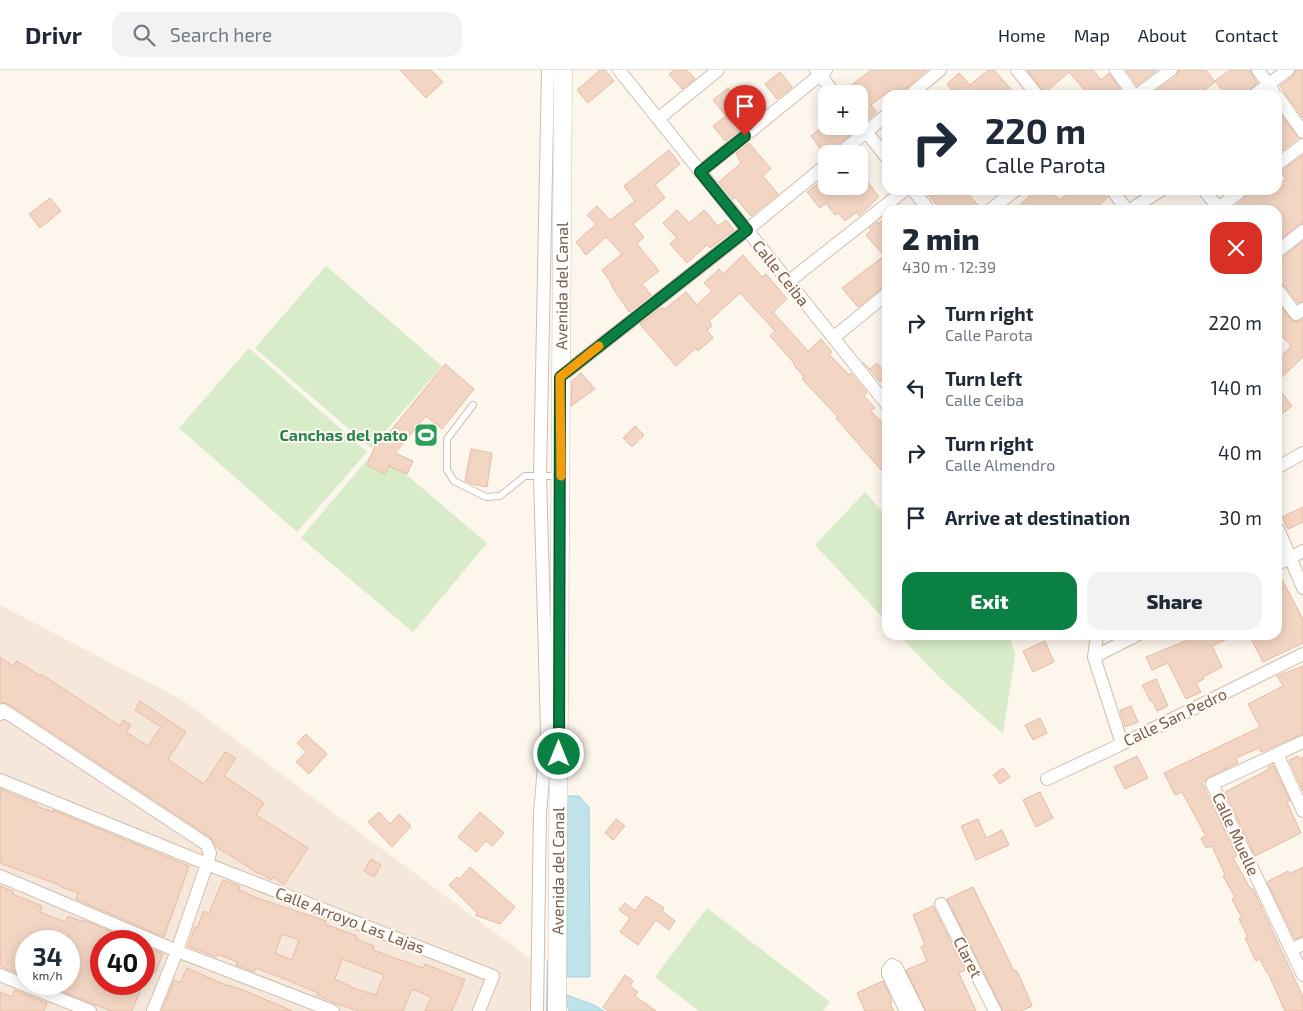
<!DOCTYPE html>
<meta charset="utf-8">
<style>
:root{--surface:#fff;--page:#f2f2f3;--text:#1f2937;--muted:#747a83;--line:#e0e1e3;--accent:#0b8043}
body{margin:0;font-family:"Exo 2",sans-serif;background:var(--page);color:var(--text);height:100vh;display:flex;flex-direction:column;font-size:19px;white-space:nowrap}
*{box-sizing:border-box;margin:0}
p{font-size:16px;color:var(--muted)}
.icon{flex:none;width:28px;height:28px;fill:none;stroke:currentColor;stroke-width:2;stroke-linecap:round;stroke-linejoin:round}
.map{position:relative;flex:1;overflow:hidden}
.side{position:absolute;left:882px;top:135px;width:400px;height:435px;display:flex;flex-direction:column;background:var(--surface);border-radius:15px;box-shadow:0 2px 12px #0003}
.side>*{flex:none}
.hud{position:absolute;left:882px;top:20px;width:400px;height:105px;border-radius:15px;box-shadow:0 2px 12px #0003;background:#fff;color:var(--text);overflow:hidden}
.buttons{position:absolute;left:818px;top:15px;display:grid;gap:10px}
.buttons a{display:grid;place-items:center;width:50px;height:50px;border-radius:10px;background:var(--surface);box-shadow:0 2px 12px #0003;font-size:25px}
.speed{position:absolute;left:15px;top:860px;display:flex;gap:10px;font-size:25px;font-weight:700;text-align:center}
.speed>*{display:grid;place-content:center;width:65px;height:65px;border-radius:50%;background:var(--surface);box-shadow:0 2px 12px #0003;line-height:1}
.speed small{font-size:12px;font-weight:400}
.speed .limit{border:8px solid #d22;background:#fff;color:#111}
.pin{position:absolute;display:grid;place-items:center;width:42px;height:42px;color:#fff;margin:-51px -21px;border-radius:50% 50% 50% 0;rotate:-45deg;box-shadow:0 0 5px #0007}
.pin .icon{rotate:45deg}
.me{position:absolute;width:55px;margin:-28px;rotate:0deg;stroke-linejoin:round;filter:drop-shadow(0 0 4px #0008)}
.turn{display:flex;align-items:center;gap:18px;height:105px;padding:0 20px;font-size:22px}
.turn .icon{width:65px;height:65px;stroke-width:2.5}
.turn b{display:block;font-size:35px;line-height:42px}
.round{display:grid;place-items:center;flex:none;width:52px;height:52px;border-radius:15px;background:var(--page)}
.head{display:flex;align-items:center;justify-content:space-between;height:85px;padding:0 20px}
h1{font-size:30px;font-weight:800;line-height:38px}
.primary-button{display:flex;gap:10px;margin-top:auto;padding:10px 20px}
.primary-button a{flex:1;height:58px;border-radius:15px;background:var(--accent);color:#fff;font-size:20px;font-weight:800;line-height:58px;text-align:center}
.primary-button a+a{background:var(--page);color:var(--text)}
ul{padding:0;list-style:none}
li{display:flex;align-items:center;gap:15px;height:65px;padding:0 20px}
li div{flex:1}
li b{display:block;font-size:19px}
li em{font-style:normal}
header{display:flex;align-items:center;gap:30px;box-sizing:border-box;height:70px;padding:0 25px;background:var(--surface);border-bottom:1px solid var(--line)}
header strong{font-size:24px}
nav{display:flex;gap:28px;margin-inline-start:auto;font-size:18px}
.search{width:350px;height:45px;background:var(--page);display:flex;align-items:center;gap:12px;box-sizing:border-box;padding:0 18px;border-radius:15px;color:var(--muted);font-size:19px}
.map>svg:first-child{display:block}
.residential{fill:#f5e8da;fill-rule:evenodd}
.green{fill:#d8ecc9}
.water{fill:#bfe3e8;stroke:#a5d3da}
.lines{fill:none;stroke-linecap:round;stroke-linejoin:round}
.stream{stroke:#a5d3da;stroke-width:4}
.building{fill:#f3d5c3;stroke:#e6bba3;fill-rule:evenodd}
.lane-casing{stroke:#d1beb0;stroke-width:8}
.street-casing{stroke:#d1beb0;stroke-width:14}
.secondary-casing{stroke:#d6c0b0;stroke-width:19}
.lane{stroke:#fff;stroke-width:6}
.street{stroke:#fff;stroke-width:12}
.secondary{stroke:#fff;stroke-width:18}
.route-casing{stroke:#07532c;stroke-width:12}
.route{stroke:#0b8043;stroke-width:9}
.slow{stroke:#f59e0b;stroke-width:9}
.labels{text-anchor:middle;stroke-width:4;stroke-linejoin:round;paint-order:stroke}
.street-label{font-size:16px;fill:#7a5c4d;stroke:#fffaf3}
.leisure-label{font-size:16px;font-weight:bold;fill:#27864d;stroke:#fffaf3;text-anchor:end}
</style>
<header>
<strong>Drivr</strong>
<div class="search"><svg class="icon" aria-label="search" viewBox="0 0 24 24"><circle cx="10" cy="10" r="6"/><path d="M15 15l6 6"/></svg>Search here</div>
<nav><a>Home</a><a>Map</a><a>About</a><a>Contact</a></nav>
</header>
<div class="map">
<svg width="1303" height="941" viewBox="0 0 1303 941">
<rect width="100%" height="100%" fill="#fdf6ec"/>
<!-- residential -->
<path class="residential" d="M 0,535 L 182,630 L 537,894 L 529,941 L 0,941 ZM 26,871 L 69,871 L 69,914 L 26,914 ZM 101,871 L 144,871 L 144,914 L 101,914 Z"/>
<!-- green -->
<path class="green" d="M 326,196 L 442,296 L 371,378 L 255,278 Z
M 249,278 L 367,382 L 297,462 L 179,358 Z
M 376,379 L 487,473 L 413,562 L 301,468 Z
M 865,422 L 887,447 L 887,552 L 815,475 Z
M 899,565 L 1009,565 L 1015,585 L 1003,664 L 939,607 Z
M 707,838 L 830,932 L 823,941 L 699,941 L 655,907 Z"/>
<!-- water -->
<path class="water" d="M 567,726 L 579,726 L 589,737 L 590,907 L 567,907 Z
M 564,924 L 594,935 L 604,941 L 569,941 Z"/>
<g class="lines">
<!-- stream -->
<path class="stream" d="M 548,941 L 549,892"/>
</g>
<!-- building -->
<path class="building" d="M 400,0 L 431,0 L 443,12 L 426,28 Z
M 600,0 L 605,0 L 614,11 L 588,33 L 577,20 Z
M 674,0 L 687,0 L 695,9 L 682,19 L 669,4 Z
M 871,0 L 927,0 L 905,19 L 902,25 L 892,25 L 889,21 L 871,35 L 877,42 L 867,50 L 859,45 L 859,24 L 843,24 L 843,22 Z
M 988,0 L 994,0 L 1016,25 L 956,25 L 947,14 L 959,3 L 970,15 Z
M 1027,0 L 1093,0 L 1101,10 L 1109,3 L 1124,25 L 1089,25 L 1069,2 L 1045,23 Z
M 1126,0 L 1157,0 L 1137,15 Z
M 1179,0 L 1206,0 L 1215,12 L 1198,25 L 1157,25 L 1155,22 L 1176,7 Z
M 1230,0 L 1250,0 L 1257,13 L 1244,25 L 1226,25 L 1215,11 Z
M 1296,0 L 1303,0 L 1303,48 L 1280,16 L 1293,6 Z
M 780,2 L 792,17 L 777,29 L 765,14 Z
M 728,18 L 753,49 L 725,71 L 713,56 L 726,46 L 713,30 Z
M 1278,40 L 1298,68 L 1278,84 Z
M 823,56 L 852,56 L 855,61 L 834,78 L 831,84 L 824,84 L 811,66 Z
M 749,73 L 771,99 L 763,106 L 778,124 L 751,146 L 735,127 L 733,129 L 719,112 L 741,93 L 736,83 Z
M 669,80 L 680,94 L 655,115 L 665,128 L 633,154 L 644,167 L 637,174 L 659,201 L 642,214 L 651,225 L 629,242 L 611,215 L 612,214 L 602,200 L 622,184 L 606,167 L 586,185 L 576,172 L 596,154 L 587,145 L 597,136 L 610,150 L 635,131 L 624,116 Z
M 1303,85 L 1303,153 L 1298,155 L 1278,171 L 1278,140 L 1229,140 L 1247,126 L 1250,120 L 1278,120 L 1278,115 L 1286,109 L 1280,102 Z
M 826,107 L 826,116 L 850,116 L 854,122 L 867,111 L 879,127 L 859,146 L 857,142 L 845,151 L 838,143 L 835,145 L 826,133 L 820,138 L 807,122 Z
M 924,120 L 965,120 L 982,140 L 941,140 Z
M 1036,120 L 1050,120 L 1060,130 L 1072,120 L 1100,120 L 1107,128 L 1094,140 L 1014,140 Z
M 50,128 L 61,141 L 40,158 L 29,144 Z
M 677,140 L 689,153 L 704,140 L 718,156 L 726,150 L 734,160 L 710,178 L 707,175 L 687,193 L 670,174 L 677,168 L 663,153 Z
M 888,146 L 888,215 L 883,217 L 858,237 L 842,218 L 884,186 L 866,165 L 871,160 L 869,158 L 878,152 L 879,153 Z
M 1303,171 L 1303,231 L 1298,233 L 1284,215 L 1278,212 L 1278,189 L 1283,187 Z
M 743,185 L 762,207 L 766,204 L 787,229 L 773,242 L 808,281 L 821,269 L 832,282 L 829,284 L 849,305 L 851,303 L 867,323 L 864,326 L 875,338 L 871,341 L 888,359 L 888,395 L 881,400 L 848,362 L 836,348 L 838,347 L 802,309 L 804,307 L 793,294 L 794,293 L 770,266 L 775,261 L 740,223 L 709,251 L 712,256 L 707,260 L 713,268 L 698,281 L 696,278 L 676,296 L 640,254 L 661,238 L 665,239 L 686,222 L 697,235 L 712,221 L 704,213 L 719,199 L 723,204 Z
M 1278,233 L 1292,251 L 1297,252 L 1303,249 L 1303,287 L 1278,311 L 1278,290 L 1291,276 L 1278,262 Z
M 863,292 L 870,299 L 877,293 L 888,306 L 880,312 Z
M 445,294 L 474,319 L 442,359 L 426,346 L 395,383 L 413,391 L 407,404 L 389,396 L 385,404 L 367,395 L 376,374 L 379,375 Z
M 581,303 L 595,319 L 571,336 L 572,311 Z
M 1278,318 L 1292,336 L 1278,347 Z
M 635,356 L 644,365 L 632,377 L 623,368 Z
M 471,379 L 492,383 L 487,417 L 472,414 L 465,411 Z
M 1303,437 L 1303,452 L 1288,459 L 1282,447 Z
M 1278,502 L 1303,549 L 1303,573 L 1263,592 L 1249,565 L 1278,565 Z
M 1200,565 L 1236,565 L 1212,576 L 1222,597 L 1203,607 L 1204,609 L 1196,613 L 1201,622 L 1186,629 L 1168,593 L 1152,600 L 1146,587 Z
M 1045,571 L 1054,592 L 1033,602 L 1023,581 Z
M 0,587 L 13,596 L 17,591 L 40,606 L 41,604 L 120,656 L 123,650 L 131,655 L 126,662 L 148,676 L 161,657 L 135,640 L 140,631 L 186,662 L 168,689 L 204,714 L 225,682 L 236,688 L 224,706 L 264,733 L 256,745 L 308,778 L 284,815 L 273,807 L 271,810 L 260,803 L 259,804 L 234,788 L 216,777 L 210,767 L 7,633 L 0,632 Z
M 1303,596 L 1303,664 L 1261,682 L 1259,678 L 1236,688 L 1238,693 L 1209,707 L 1202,713 L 1237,786 L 1233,788 L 1250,818 L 1253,819 L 1303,927 L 1303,941 L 1285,941 L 1268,903 L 1267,903 L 1260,889 L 1256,891 L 1245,868 L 1248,867 L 1239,849 L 1242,848 L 1232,829 L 1235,827 L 1223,806 L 1225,805 L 1212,776 L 1206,778 L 1201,768 L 1206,766 L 1182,722 L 1175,725 L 1164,703 L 1260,657 L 1248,634 L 1283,616 L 1277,606 Z
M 1156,609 L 1168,636 L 1157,641 L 1153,631 L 1151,632 L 1142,615 Z
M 1131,636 L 1138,652 L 1125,657 L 1120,640 Z
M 1040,648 L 1047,663 L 1033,670 L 1025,655 Z
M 306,664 L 327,684 L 309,704 L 296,692 L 306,682 L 297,673 Z
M 1137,686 L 1148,708 L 1125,719 L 1114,697 Z
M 1298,686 L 1299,689 L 1303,687 L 1303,721 L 1289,690 Z
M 1273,695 L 1290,731 L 1287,732 L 1301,763 L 1255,786 L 1225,722 L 1269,699 L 1268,697 Z
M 1003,698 L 1010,707 L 1000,714 L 993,705 Z
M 0,719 L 37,734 L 36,736 L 53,742 L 53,740 L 189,796 L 164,867 L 76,829 L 78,823 L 61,817 L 62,816 L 0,793 Z
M 1040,722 L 1053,748 L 1036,757 L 1023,730 Z
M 379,742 L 390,754 L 399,744 L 411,756 L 392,777 L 368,752 Z
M 480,742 L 504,763 L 492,776 L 486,771 L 476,782 L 458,767 Z
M 616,749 L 625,756 L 613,770 L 605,763 Z
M 978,749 L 986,768 L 1002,760 L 1009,775 L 976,790 L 961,756 Z
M 371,789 L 381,795 L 374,807 L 364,801 Z
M 470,797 L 515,837 L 500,854 L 475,845 L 477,843 L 449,815 L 457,807 L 459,809 Z
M 1303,797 L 1303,866 L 1295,869 L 1267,812 L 1288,801 L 1289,804 Z
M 223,810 L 240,816 L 239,820 L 260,829 L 326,851 L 325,854 L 357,866 L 356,869 L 374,876 L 373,880 L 381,883 L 423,898 L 425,894 L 465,910 L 452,941 L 425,941 L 431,927 L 412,919 L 403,941 L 359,941 L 337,934 L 317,925 L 318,923 L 285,909 L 256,898 L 254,902 L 236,895 L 238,892 L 217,884 L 216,887 L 188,876 L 195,857 L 197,858 L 204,841 L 209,843 ZM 282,864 L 299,870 L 292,890 L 275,883 ZM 342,889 L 384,905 L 376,925 L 356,919 L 335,909 Z
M 0,816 L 13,821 L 12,824 L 42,836 L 40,842 L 65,852 L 68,846 L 83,852 L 84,850 L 133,871 L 101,871 L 101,914 L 143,914 L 132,941 L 111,941 L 44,914 L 69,914 L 69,871 L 26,871 L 26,906 L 0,896 Z
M 973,817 L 1014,901 L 1016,900 L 1020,907 L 1032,936 L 1021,941 L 1003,941 L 947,829 Z
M 646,826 L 664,838 L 662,841 L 675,851 L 669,860 L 656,850 L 638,875 L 620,862 L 630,848 L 619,840 L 625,833 L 635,841 Z
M 933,836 L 965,900 L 959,903 L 976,941 L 926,941 L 906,900 L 927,891 L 921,877 L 925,875 L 913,845 Z
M 144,876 L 163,884 L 155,903 L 144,899 Z
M 187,898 L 228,916 L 228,915 L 243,920 L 292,941 L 162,941 L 174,910 L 180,913 Z
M 625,905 L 633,911 L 630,916 L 638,922 L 635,926 L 656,941 L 608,941 L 603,937 Z
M 883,911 L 890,926 L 892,933 L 890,934 L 894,941 L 865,941 L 857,923 Z
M 15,920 L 47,933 L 44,941 L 0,941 L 0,922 L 12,927 Z"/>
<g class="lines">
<!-- lane casing -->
<g class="lane-casing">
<path id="lane" d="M 473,335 L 447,369 L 447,400 L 454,411 L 486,427 L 500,426 L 525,406 L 560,406"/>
</g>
<!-- street casing -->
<g class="street-casing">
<path id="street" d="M 619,0 L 888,336
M 816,0 L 835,24
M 1017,0 L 1037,25
M 1116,0 L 1134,25
M 1258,0 L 1273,21
M 910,25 L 940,0
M 1137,25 L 1171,0
M 1254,25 L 1288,0
M 1278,27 L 1303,62
M 658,49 L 718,0
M 859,53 L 888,89
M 839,84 L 888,44
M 1278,94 L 1303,75
M 700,102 L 826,0
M 913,120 L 929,140
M 1112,120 L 1127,140
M 1204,120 L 1220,140
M 1218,138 L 1242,120
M 990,140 L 1016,120
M 1130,140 L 1161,120
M 1278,181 L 1303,161
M 788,212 L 905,120
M 1278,220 L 1296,244 L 1303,239
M 833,268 L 888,223
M 560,307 L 747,160 L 826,95
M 1278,397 L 1303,383
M 1278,459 L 1303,518
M 1278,494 L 1303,481
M 1097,565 L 1094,587 L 1122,674
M 1094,587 L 1137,565
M 0,644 L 3,640 L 206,774 L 210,783 L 207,794 L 177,881 L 153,941
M 1303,672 L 1212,714 L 1303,905
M 1277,684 L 1303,741
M 1047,709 L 1122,674 L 1303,584
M 0,710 L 207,794 L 493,906 L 479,941
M 0,806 L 177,881 L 333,941
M 941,834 L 995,941
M 1291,880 L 1303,874
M 0,905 L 90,941
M 537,941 L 540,743 L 547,661 L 540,405 L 548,0
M 906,941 L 888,904 L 888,900 L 892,895 L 896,897 L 918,941"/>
</g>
<!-- secondary casing -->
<g class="secondary-casing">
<g id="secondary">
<path id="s1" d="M 557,941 L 563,0"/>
</g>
</g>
<!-- lane -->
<use href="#lane" class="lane"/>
<!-- street -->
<use href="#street" class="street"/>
<!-- secondary -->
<use href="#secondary" class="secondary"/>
</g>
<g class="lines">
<!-- route casing -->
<g class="route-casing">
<path id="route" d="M 559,684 L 560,307 L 747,160 L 700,102 L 745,66"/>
</g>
<!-- route -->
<use href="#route" class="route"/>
<!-- slow -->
<path class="slow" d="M 561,406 L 560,307 L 599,276"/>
</g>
<!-- icons -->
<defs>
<g id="stadium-square" transform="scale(1.25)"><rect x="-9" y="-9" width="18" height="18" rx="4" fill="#2e9e5b" stroke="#fffaf3"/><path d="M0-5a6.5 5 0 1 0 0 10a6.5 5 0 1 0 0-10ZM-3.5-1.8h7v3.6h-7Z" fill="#fff"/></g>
</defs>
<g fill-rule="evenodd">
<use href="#stadium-square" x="426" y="365"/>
</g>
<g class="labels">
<!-- street labels -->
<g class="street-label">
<text transform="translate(781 203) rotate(51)" y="6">Calle Ceiba</text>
<text dy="6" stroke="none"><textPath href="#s1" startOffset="725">Avenida del Canal</textPath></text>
<text transform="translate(1175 647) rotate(-26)" y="6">Calle San Pedro</text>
<text transform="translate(1236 764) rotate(65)" y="6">Calle Muelle</text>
<text dy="6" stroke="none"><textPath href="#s1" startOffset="140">Avenida del Canal</textPath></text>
<text transform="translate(350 850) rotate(21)" y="6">Calle Arroyo Las Lajas</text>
<text transform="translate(968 887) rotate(63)" y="6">Claret</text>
</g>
<!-- leisure labels -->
<g class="leisure-label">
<text x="408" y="371">Canchas del pato</text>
</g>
</g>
</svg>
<div class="buttons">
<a>+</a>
<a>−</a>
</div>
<div class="speed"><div>34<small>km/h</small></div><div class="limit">40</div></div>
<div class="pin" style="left:745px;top:66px;background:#d93025"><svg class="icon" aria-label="arrive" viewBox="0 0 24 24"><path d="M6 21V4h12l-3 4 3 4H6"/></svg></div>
<svg class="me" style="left:559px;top:684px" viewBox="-20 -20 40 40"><circle r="17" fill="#0b8043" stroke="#fff" stroke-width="3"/><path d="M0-11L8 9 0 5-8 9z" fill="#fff"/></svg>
<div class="hud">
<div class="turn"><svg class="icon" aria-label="right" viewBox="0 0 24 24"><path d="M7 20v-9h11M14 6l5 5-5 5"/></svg><div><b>220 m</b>Calle Parota</div></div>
</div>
<section class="side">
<div class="head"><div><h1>2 min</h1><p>430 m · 12:39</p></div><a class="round" style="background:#d93025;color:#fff"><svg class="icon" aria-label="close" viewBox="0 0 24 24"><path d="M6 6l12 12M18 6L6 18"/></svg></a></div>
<ul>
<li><svg class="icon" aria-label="right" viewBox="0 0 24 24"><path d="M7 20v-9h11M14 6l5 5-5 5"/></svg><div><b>Turn right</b><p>Calle Parota</p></div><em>220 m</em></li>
<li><svg class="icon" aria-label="left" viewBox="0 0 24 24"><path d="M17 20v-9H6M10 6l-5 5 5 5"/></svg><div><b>Turn left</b><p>Calle Ceiba</p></div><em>140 m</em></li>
<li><svg class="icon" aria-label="right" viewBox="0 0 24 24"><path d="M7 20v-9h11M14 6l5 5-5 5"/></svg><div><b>Turn right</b><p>Calle Almendro</p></div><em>40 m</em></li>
<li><svg class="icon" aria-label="arrive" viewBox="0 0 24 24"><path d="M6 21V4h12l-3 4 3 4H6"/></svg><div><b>Arrive at destination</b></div><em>30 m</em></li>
</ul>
<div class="primary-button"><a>Exit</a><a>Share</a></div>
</section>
</div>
